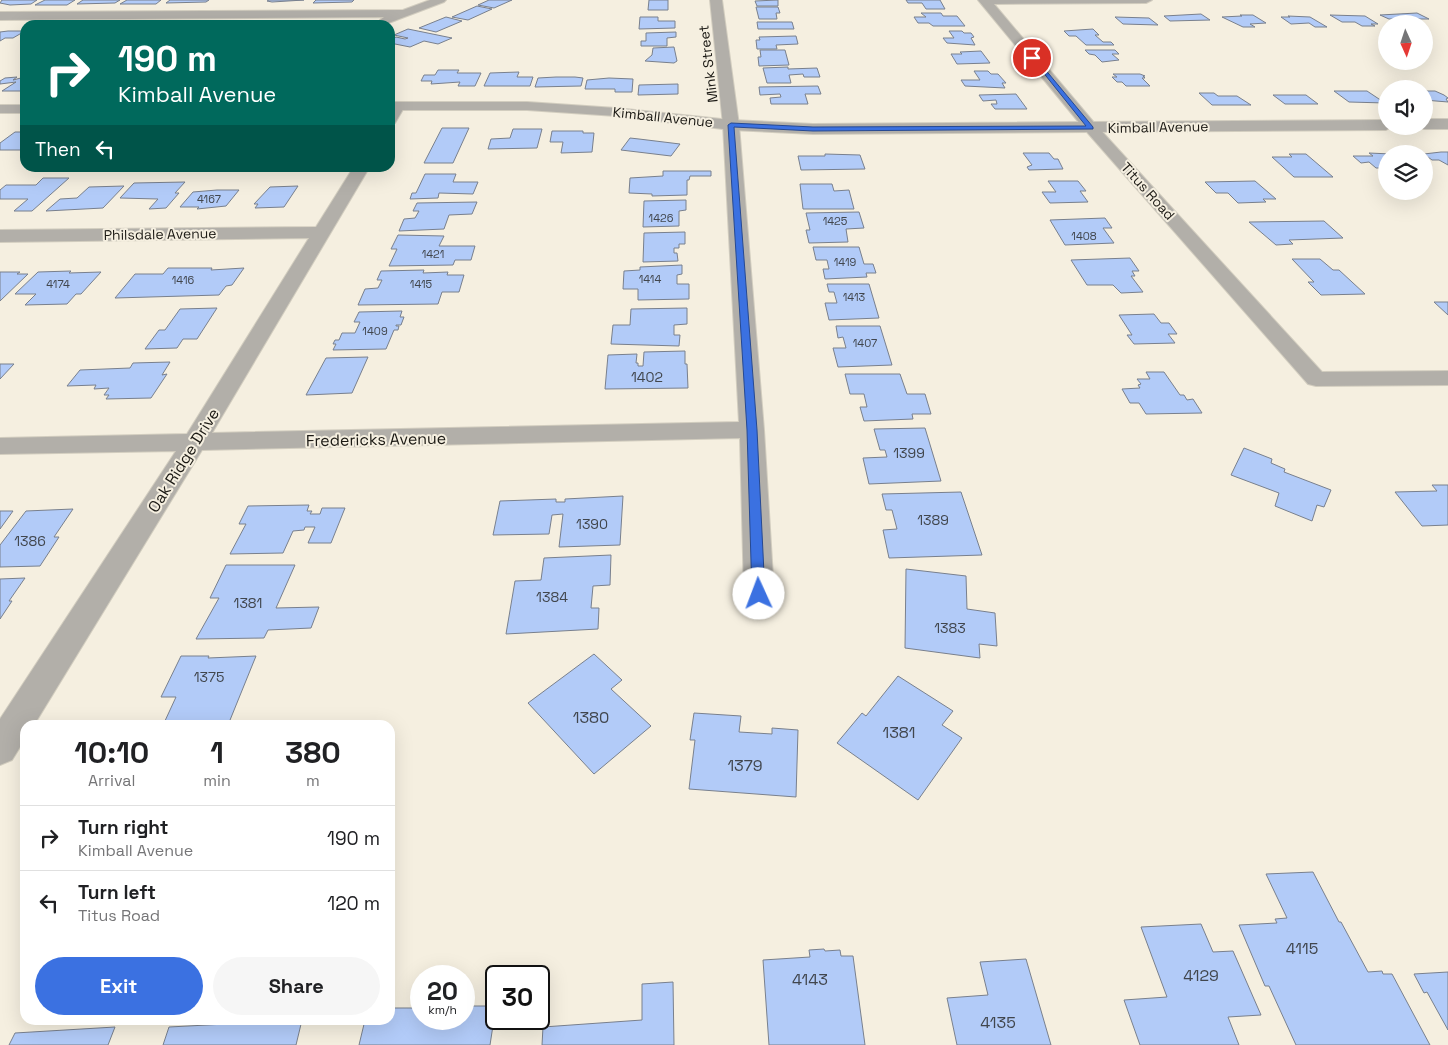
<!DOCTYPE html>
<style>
:root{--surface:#fff;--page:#f6f6f6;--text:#202124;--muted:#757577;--line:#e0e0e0;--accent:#3b71e1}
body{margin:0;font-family:"Space Grotesk",sans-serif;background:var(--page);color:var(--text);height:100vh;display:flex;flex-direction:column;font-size:19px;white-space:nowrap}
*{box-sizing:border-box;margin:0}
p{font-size:16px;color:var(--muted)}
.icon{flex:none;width:28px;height:28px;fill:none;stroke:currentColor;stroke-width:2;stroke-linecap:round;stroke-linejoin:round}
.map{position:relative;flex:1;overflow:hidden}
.details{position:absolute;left:20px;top:720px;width:375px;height:305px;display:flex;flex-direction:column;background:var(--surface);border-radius:15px;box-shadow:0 5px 20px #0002}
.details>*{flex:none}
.guide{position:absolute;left:20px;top:20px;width:375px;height:152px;border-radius:15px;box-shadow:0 5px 20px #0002;background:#00695c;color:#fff;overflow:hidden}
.needle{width:32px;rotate:177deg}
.tools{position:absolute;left:1378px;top:15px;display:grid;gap:10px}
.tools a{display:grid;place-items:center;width:55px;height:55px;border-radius:50%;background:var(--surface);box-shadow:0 5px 20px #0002;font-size:25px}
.speed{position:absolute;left:410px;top:965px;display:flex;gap:10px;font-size:25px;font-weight:700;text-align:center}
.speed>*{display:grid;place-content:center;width:65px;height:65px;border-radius:50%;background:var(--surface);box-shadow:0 5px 20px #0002;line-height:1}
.speed small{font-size:12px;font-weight:400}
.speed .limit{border:2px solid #111;border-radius:8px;background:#fff;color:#111}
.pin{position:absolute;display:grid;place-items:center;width:42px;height:42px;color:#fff;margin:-21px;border:2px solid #fff;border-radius:50%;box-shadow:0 1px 5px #0007}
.me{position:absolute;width:55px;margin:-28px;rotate:358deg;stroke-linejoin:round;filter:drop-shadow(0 0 4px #0008)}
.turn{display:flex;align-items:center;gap:18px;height:105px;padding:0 15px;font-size:22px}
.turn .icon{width:65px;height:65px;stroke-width:2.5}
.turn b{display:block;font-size:35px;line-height:42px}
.then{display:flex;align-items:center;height:48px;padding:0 15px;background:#0003;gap:10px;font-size:19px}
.eta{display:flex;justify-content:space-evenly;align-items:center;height:85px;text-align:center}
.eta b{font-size:30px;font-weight:700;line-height:35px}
.button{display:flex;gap:10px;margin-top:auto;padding:10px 15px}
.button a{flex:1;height:58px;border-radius:30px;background:var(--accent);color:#fff;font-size:20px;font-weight:700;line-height:58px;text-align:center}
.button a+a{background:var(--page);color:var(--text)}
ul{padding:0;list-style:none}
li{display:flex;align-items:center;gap:15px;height:65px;padding:0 15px;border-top:1px solid var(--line)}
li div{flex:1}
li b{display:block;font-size:19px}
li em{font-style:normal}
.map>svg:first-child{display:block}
.building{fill:#b2cbf8;stroke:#79808d}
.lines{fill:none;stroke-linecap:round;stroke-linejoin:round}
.minor-casing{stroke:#d2cdbf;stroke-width:2}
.tertiary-casing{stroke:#d2cdbf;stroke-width:2}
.minor{fill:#b2afa9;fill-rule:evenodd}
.tertiary{fill:#b2afa9;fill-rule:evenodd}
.route{fill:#3b71e1;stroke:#264992}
.labels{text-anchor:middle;stroke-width:4;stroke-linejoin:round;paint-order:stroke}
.far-number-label{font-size:11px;fill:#41464d}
.far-street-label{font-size:14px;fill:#1b1914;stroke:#f5efe0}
.number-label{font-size:14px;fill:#41464d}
.street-label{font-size:16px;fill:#1b1914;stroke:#f5efe0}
.near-number-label{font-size:16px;fill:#41464d}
</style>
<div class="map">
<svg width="1448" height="1045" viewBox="0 0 1448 1045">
<rect width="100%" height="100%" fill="#f5efe0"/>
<!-- building -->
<path class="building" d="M 2,0 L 37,0 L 31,4 L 10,5 L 0,3 Z
M 45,0 L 75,0 L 67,5 L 35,5 Z
M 83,0 L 120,0 L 115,3 L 77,4 Z
M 127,0 L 161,0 L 156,4 L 120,4 Z
M 170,0 L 209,0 L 206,2 L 166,3 Z
M 269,0 L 304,0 L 272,2 L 267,1 Z
M 316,0 L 354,0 L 352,2 L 313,3 Z
M 489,0 L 512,0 L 494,8 L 478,5 Z
M 649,0 L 668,0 L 668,10 L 648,10 Z
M 778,0 L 778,6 L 757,6 L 755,1 Z
M 906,0 L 940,0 L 945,9 L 926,9 L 922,3 L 908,3 Z
M 477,6 L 492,9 L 468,20 L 452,17 Z
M 756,7 L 778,7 L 780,13 L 776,13 L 777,19 L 759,19 Z
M 921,13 L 941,13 L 943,16 L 957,16 L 965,26 L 933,26 L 929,23 L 918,23 L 914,17 L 926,17 Z
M 1417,13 L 1429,19 L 1389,19 L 1380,15 Z
M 1201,14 L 1210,20 L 1170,21 L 1164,16 Z
M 1240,15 L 1253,15 L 1266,23 L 1250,24 L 1255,27 L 1243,27 L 1222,17 L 1242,16 Z
M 1330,15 L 1365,16 L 1378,24 L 1371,24 L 1375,26 L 1362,26 L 1355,22 L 1342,22 Z
M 1288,16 L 1310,17 L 1327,27 L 1315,27 L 1309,23 L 1291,24 L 1281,17 L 1290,17 Z
M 446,17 L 462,21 L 436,32 L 419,28 Z
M 640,17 L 658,17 L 658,21 L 675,21 L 675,28 L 639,29 Z
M 1115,17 L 1149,18 L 1158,25 L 1123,24 Z
M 757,22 L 792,22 L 794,29 L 758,29 Z
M 408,29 L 452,38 L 438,44 L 424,41 L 410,47 L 390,43 L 390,40 L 396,37 L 405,39 L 408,38 L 394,35 Z
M 1093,29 L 1099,35 L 1095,35 L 1103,42 L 1111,42 L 1114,45 L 1086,45 L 1076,36 L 1069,36 L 1064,31 Z
M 8,31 L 25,31 L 13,38 L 5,38 L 0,41 L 0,32 Z
M 949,31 L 962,31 L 964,33 L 971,33 L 974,37 L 971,38 L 975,45 L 947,43 L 943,38 L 954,38 Z
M 676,32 L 676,37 L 667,38 L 667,46 L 641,46 L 641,41 L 646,41 L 646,33 Z
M 796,36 L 798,44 L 776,45 L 777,49 L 757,49 L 756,40 L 760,40 L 759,37 Z
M 674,47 L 677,61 L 674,63 L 645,61 L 652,55 L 653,48 Z
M 760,50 L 785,50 L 789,65 L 759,66 L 758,57 L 761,57 Z
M 1085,50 L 1115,50 L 1119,54 L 1112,54 L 1119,60 L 1102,62 L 1095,55 L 1089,54 Z
M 981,51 L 990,63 L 957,64 L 951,54 L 962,54 L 960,52 Z
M 788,67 L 788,69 L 817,68 L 820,77 L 804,77 L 803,74 L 789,75 L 791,83 L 767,83 L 763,68 Z
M 438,70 L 459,70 L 457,73 L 481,73 L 475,86 L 458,86 L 460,82 L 431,84 L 432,81 L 421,81 L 424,75 L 435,75 Z
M 974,71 L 988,71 L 991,74 L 998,74 L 1006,83 L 1002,83 L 1005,88 L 965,86 L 961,80 L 980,80 Z
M 519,72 L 517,77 L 533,77 L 530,86 L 484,86 L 490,73 Z
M 1113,74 L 1140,74 L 1145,76 L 1143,76 L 1145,78 L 1142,78 L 1150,86 L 1126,86 L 1122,82 L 1117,82 L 1112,77 L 1117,77 Z
M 17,77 L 13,80 L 25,77 L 25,91 L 2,91 L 16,82 L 0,84 L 0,81 L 5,78 Z
M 556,77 L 575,77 L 583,78 L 581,86 L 535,87 L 538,78 Z
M 609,78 L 633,79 L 632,92 L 615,92 L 615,89 L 585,89 L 587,80 Z
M 678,84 L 678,94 L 638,95 L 639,85 Z
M 818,86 L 821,94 L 805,94 L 808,104 L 771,104 L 770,98 L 781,97 L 780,94 L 760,95 L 759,87 Z
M 1367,91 L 1385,103 L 1349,102 L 1334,91 Z
M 1424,91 L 1435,91 L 1444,95 L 1448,98 L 1446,99 L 1448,102 L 1424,100 Z
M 1199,93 L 1214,93 L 1218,96 L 1237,96 L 1251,105 L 1212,105 Z
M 1016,94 L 1027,109 L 995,109 L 991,104 L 997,104 L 996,100 L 983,101 L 979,95 Z
M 1273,95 L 1306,95 L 1318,104 L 1285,104 Z
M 442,128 L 469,128 L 453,163 L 424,163 Z
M 513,129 L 542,129 L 537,148 L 488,149 L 491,139 L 510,138 Z
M 552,131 L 583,131 L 583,133 L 594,133 L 592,152 L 561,153 L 563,142 L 550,142 Z
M 15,132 L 25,132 L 25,146 L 21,150 L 0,150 L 0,143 Z
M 630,138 L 639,139 L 680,144 L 671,156 L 621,150 Z
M 1441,152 L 1448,152 L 1448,165 L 1439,160 L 1432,160 L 1424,154 Z
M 1023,153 L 1049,153 L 1054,159 L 1058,159 L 1063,169 L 1029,170 L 1027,167 L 1032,165 Z
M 1369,153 L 1391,154 L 1386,154 L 1386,168 L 1376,168 L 1369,162 L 1361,163 L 1353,156 L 1373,156 Z
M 825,154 L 860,155 L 865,169 L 801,170 L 798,156 L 825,156 Z
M 1289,154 L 1306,154 L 1333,177 L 1294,177 L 1272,157 L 1292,157 Z
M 663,171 L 711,171 L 711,176 L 690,176 L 689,180 L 687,180 L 687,195 L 652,196 L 652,194 L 629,193 L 630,178 L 663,176 Z
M 425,174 L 456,174 L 453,182 L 478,182 L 473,194 L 439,193 L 438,198 L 410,199 L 412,193 L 416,193 Z
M 43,178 L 69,178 L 32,211 L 14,211 L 28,199 L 0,199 L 0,190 L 6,185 L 36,185 Z
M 1048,181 L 1078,181 L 1086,191 L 1080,191 L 1088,202 L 1050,203 L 1042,192 L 1056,192 Z
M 1255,181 L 1276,199 L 1263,199 L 1266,202 L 1238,203 L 1228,193 L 1216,193 L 1205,182 Z
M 185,182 L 175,193 L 179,193 L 166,208 L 149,209 L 158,199 L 120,198 L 134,183 Z
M 800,184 L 832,184 L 834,191 L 849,190 L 854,209 L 803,209 Z
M 124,186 L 103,208 L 46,211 L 60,199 L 77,198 L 89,187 Z
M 298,186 L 284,207 L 255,208 L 258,204 L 254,204 L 270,187 Z
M 217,190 L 239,190 L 226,206 L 197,209 L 199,207 L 180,207 L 193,192 Z
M 686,200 L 686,210 L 679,211 L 679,226 L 643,227 L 644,201 Z
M 477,202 L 472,214 L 449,215 L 444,229 L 399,231 L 404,219 L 415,218 L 419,211 L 413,211 L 417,203 Z
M 859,212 L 864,228 L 846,229 L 848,242 L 809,243 L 806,230 L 810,230 L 806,213 Z
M 1105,218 L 1112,228 L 1103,228 L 1114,243 L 1065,245 L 1050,220 Z
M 1324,221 L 1343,238 L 1289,240 L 1293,244 L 1276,245 L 1249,222 Z
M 685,232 L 685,244 L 679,244 L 679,248 L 674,248 L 674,253 L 677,253 L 678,261 L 643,262 L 644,233 Z
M 398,235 L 444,236 L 439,246 L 475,246 L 471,260 L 455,260 L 453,265 L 389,266 L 397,249 L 391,249 Z
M 813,247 L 859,247 L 864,264 L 873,264 L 876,273 L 866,273 L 867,277 L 825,279 L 823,269 L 829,269 L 827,260 L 816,260 Z
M 1130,258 L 1139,271 L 1132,271 L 1135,276 L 1131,276 L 1143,292 L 1121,293 L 1113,285 L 1087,285 L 1071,260 Z
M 1292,259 L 1320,259 L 1333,270 L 1339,270 L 1365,294 L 1321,295 L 1308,282 L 1314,282 Z
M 682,265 L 682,274 L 677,275 L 677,284 L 689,284 L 689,299 L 638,300 L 638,289 L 623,289 L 624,271 L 640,270 L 640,267 Z
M 168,268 L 212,268 L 211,270 L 244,268 L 232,285 L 226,286 L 219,295 L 115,298 L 135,274 L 163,274 Z
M 424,270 L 423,273 L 448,272 L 447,275 L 464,275 L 459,292 L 442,292 L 438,304 L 358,305 L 365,289 L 378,288 L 382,280 L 377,280 L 381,271 Z
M 71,271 L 69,273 L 101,272 L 81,294 L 76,294 L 67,304 L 25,305 L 36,294 L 15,294 L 38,272 Z
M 0,272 L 20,272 L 17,274 L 28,274 L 0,301 Z
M 827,284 L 869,284 L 879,318 L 829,320 L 825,303 L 837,303 L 834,292 L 829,292 Z
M 1434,302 L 1448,302 L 1448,315 Z
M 217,308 L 197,339 L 183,339 L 177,348 L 145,349 L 159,330 L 165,330 L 180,309 Z
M 687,308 L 687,324 L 674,325 L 674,335 L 680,335 L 679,346 L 611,344 L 613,325 L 630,325 L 631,309 Z
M 402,311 L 400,317 L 404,317 L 401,325 L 396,325 L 396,326 L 399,326 L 398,330 L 394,330 L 386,349 L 333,350 L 336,344 L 333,344 L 335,340 L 339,340 L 342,333 L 355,333 L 360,322 L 354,322 L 359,312 Z
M 1154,314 L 1161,323 L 1169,323 L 1177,334 L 1168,334 L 1175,343 L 1134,344 L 1127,335 L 1132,335 L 1119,315 Z
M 836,326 L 880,326 L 892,365 L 838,367 L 833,348 L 846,348 L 843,337 L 838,338 Z
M 685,351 L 685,364 L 687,364 L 688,388 L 605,389 L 608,355 L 637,354 L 636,363 L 638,363 L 638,366 L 643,366 L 644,352 Z
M 368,357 L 352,393 L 306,395 L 326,358 Z
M 170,362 L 162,375 L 167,374 L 151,398 L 106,399 L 109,395 L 104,395 L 109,388 L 94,389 L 96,385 L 67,386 L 80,370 L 130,368 L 133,363 Z
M 0,364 L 14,364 L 0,379 Z
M 1146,372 L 1164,372 L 1180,395 L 1184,395 L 1187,400 L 1193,399 L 1202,413 L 1146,414 L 1139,403 L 1130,403 L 1122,389 L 1140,388 L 1138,385 L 1141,384 L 1137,379 L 1150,379 Z
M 845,374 L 900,374 L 907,394 L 925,394 L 931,414 L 912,414 L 913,419 L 864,421 L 860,407 L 867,407 L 864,394 L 850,394 Z
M 925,428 L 941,481 L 869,484 L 863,458 L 887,457 L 885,450 L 880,450 L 874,429 Z
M 1244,448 L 1272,459 L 1271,463 L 1285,469 L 1284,472 L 1331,490 L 1324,507 L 1317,505 L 1312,521 L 1275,506 L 1279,493 L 1231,475 Z
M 1432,485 L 1448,485 L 1448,525 L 1422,526 L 1395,492 L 1437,491 Z
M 961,492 L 982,555 L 889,558 L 883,530 L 897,529 L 892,510 L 886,510 L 882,494 Z
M 623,496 L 620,545 L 559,547 L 563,514 L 552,515 L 549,534 L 493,535 L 500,501 L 556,499 L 556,502 L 565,502 L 565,499 Z
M 309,505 L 307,511 L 312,511 L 310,514 L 320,514 L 322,508 L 345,508 L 331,543 L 308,543 L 315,527 L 305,527 L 304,530 L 293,531 L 283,553 L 230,554 L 246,524 L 239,524 L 248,506 Z
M 73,509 L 54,537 L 59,537 L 40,566 L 0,567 L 0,545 L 26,511 Z
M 0,511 L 13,511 L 0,529 Z
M 611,555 L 610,585 L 593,586 L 591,608 L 599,608 L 598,629 L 506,634 L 515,581 L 541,580 L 544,558 Z
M 226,565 L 295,565 L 276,608 L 319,607 L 311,628 L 268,630 L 264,638 L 196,639 L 219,598 L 210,598 Z
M 906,569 L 966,576 L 967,609 L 995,613 L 997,646 L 979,644 L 980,658 L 905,648 Z
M 25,578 L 9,601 L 12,601 L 0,619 L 0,579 Z
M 594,654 L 622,680 L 611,689 L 651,726 L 594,774 L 528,703 Z
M 181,656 L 209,656 L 208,658 L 256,656 L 228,725 L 154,725 L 164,723 L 176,697 L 161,697 Z
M 898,676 L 953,711 L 942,725 L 962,738 L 918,800 L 837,743 L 862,713 L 866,716 Z
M 694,713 L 741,716 L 739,732 L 772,734 L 772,728 L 798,730 L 796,797 L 689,789 L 695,740 L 690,740 Z
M 1313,872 L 1339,922 L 1341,922 L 1368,972 L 1382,971 L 1383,974 L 1392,974 L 1430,1045 L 1296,1045 L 1269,986 L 1265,986 L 1239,925 L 1277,923 L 1275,919 L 1287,918 L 1266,874 Z
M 1201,924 L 1213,952 L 1233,951 L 1261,1015 L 1228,1017 L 1239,1045 L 1140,1045 L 1124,1000 L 1167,997 L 1141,927 Z
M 824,949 L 825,951 L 840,950 L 841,956 L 853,956 L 865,1045 L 769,1045 L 763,960 L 810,957 L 809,950 Z
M 1026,959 L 1051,1045 L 957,1045 L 947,998 L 988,995 L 980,962 Z
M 1448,972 L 1448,1030 L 1427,992 L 1424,993 L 1414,974 Z
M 673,982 L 674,1045 L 542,1045 L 543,1027 L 642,1020 L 642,984 Z
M 464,1006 L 496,1006 L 490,1045 L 359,1045 L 365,1020 L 390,1020 L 390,1008 L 421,1008 L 421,1019 L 464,1019 Z
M 302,1020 L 296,1045 L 163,1045 L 169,1027 Z
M 115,1027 L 108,1045 L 9,1045 L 15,1033 Z"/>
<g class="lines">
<!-- minor casing -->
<g class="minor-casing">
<path id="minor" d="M 430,0 L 446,0 L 444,2 L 386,24 L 380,20 L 384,17 L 0,20 L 0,12 L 403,10 Z
M 710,0 L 722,0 L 739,125 L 764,430 L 774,594 L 770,602 L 759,606 L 748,602 L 744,594 L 740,438 L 202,450 L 34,725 L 25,725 L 25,739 L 12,760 L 0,765 L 0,719 L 176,451 L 0,454 L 0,438 L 187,434 L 309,238 L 0,242 L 0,230 L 316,227 L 353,168 L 369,168 L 212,433 L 739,422 L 723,125 Z
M 978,0 L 1152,0 L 1146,3 L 994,4 L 1096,125 L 1322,372 L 1448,371 L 1448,385 L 1316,386 L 1308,384 L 1086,131 Z
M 398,102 L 403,103 L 405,106 L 395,123 L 390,124 L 390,107 L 393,103 Z"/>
</g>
<!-- tertiary casing -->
<g class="tertiary-casing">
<path id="tertiary" d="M 390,102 L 527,102 L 616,108 L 731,120 L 813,124 L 1386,120 L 1386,126 L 1393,126 L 1386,130 L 813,134 L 731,130 L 616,116 L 527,110 L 390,110 Z
M 0,105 L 25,105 L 25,113 L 0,113 Z
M 1448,119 L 1448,129 L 1424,129 L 1418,126 L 1424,126 L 1424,119 Z"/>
</g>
<!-- minor -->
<use href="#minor" class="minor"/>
<!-- tertiary -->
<use href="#tertiary" class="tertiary"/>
</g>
<!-- route -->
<path class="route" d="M 1030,56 L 1034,56 L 1093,127 L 1093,129 L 813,131 L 734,127 L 757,430 L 765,594 L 763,598 L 754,598 L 752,594 L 747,430 L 728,125 L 731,123 L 813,127 L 1086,126 Z"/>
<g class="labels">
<!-- far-number labels -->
<g class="far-number-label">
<text x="209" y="203">4167</text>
<text x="661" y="222">1426</text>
<text x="835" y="225">1425</text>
<text x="1084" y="240">1408</text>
<text x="433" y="258">1421</text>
<text x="845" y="266">1419</text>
<text x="650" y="283">1414</text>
<text x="183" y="284">1416</text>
<text x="58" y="288">4174</text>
<text x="421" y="288">1415</text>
<text x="854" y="301">1413</text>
<text x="375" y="335">1409</text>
<text x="865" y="347">1407</text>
</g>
<!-- far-street labels -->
<g class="far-street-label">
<text transform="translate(708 64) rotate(-97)" y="5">Mink Street</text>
<text transform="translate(663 117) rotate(6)" y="5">Kimball Avenue</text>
<text transform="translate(1158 127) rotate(-1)" y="5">Kimball Avenue</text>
<text transform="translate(1148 191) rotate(48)" y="5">Titus Road</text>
<text transform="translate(160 234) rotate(-1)" y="5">Philsdale Avenue</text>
</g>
<!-- number labels -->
<g class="number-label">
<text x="647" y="382">1402</text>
<text x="909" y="458">1399</text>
<text x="933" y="525">1389</text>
<text x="592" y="529">1390</text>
<text x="30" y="546">1386</text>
<text x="552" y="602">1384</text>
<text x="248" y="608">1381</text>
<text x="950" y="633">1383</text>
<text x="209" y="682">1375</text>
</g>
<!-- street labels -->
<g class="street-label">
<text transform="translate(376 439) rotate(-1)" y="6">Fredericks Avenue</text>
<text transform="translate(183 460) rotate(-58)" y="6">Oak Ridge Drive</text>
</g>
<!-- near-number labels -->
<g class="near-number-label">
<text x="591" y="723">1380</text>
<text x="899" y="738">1381</text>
<text x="745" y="771">1379</text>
<text x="1302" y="954">4115</text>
<text x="1201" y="981">4129</text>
<text x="810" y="985">4143</text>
<text x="998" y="1028">4135</text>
</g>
</g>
</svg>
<div class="tools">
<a><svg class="needle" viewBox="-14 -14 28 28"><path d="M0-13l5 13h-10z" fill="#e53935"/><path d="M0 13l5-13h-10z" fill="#757577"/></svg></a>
<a><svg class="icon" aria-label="sound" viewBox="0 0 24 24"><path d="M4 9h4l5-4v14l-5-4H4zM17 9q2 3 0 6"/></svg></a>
<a><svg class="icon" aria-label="layers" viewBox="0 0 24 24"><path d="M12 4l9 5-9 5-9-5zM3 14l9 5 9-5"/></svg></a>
</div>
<div class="speed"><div>20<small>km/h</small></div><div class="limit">30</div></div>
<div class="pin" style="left:1032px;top:58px;background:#d93025"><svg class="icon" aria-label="arrive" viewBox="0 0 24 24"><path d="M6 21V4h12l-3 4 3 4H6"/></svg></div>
<svg class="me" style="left:759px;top:594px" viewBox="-20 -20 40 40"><circle r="19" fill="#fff"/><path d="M0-13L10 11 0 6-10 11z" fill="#3b71e1"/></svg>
<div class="guide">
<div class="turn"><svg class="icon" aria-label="right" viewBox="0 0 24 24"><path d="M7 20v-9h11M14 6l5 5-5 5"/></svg><div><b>190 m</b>Kimball Avenue</div></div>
<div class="then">Then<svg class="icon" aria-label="left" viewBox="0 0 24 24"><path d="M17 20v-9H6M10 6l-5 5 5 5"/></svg></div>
</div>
<section class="details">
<div class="eta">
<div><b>10:10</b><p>Arrival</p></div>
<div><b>1</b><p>min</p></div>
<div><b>380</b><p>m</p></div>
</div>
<ul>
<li><svg class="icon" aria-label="right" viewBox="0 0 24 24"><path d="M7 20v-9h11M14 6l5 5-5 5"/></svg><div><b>Turn right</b><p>Kimball Avenue</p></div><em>190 m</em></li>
<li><svg class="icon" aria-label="left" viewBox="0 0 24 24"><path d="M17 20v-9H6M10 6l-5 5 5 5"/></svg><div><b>Turn left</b><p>Titus Road</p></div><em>120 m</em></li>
</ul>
<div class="button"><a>Exit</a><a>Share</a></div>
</section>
</div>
